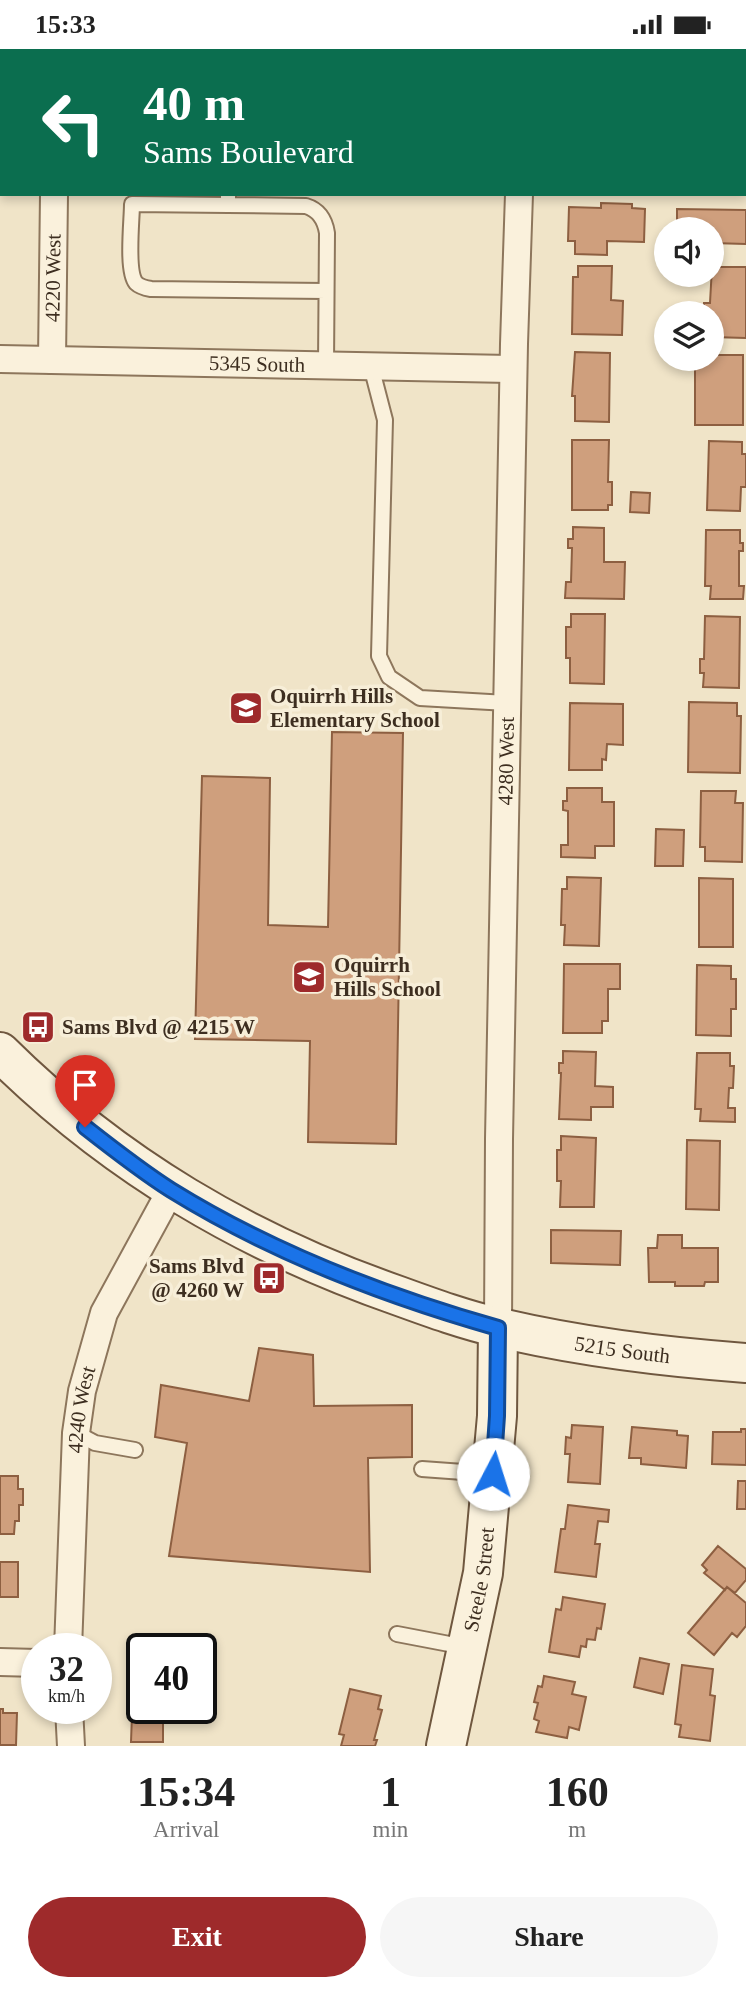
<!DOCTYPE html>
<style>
:root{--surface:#fff;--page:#f6f6f6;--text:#222;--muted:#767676;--accent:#9e2a2b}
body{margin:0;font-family:"Times New Roman",serif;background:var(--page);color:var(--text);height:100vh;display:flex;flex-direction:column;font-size:26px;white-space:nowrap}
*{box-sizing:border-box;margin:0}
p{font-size:23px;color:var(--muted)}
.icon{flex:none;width:38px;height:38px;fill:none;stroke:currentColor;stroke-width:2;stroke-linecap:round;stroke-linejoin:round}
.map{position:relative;height:1697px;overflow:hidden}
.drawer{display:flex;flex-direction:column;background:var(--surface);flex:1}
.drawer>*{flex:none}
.hud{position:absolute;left:0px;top:0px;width:747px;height:147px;box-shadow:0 4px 10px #0003;background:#0b6e4f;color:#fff;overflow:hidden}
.controls{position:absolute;left:654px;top:168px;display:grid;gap:14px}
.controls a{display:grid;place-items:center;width:70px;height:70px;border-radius:50%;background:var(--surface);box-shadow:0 4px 10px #0003;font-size:35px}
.speed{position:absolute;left:21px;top:1584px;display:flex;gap:14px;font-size:35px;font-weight:700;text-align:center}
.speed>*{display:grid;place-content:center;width:91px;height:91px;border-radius:50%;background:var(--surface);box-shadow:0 4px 10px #0003;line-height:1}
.speed small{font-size:18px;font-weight:400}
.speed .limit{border:4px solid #111;border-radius:10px;background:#fff;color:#111}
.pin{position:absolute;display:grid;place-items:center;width:60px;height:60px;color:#fff;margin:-72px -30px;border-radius:50% 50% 50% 0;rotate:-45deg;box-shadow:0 0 7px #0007}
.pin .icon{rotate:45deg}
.me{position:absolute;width:77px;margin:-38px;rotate:5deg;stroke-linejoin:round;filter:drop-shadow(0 0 5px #0008)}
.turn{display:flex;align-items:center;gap:24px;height:147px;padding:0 28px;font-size:32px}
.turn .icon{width:91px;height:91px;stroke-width:2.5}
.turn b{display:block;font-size:49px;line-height:60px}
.eta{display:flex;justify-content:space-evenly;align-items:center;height:119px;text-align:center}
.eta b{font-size:42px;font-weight:700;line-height:49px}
.button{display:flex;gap:14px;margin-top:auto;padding:14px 28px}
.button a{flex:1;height:80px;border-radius:42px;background:var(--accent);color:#fff;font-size:28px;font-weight:700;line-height:80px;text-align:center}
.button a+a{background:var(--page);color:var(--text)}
.status{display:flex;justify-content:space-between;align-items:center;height:49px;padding:0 35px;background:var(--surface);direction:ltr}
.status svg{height:19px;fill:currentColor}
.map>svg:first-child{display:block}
.building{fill:#cf9f7d;stroke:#8d5f41;stroke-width:2}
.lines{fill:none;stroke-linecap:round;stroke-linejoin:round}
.lane-casing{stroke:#8d765c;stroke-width:18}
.street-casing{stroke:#8d765c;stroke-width:30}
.secondary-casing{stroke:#6f573f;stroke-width:42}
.lane{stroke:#faf1dc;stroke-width:14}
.street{stroke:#faf1dc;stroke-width:26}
.secondary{stroke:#faf1dc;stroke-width:38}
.route-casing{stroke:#114b97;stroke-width:18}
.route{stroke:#1a73e8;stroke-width:12}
.labels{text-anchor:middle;stroke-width:7;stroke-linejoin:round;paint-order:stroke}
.street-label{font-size:21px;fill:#3d2e20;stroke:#f7eed8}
.poi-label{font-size:21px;font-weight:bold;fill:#3d2e20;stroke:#f7eed8;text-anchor:start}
</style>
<div class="status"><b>15:33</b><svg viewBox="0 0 49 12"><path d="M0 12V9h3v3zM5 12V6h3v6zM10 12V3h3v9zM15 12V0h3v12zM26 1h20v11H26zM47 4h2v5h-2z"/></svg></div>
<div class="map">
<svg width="746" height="1697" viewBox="0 0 746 1697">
<rect width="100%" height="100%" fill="#f0e4c8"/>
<!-- building -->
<path class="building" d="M 269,0 L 340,0 L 269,2 Z
M 448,0 L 687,0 L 687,2 Z
M 601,154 L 632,155 L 632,159 L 645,160 L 644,193 L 607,192 L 607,206 L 575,205 L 575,192 L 568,192 L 569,158 L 601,159 Z
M 677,160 L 746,161 L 746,195 L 712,194 L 712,180 L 677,180 Z
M 578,217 L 612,217 L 611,251 L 623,252 L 622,286 L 572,285 L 573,228 L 578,228 Z
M 712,218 L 746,218 L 746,289 L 712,288 L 712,264 L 704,264 L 704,254 L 710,254 Z
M 575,303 L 610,304 L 609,373 L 575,372 L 575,347 L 572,347 Z
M 712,306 L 743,306 L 743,376 L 695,376 L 695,310 L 712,310 Z
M 572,391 L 609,391 L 608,433 L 612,433 L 612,456 L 608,456 L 608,461 L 572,461 Z
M 709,392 L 742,393 L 742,405 L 746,405 L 746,438 L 741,438 L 740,462 L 707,461 Z
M 631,443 L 650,444 L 649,464 L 630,463 Z
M 573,478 L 604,479 L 604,513 L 625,513 L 624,550 L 565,549 L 566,533 L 571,533 L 572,499 L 568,499 L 568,490 L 573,490 Z
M 706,481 L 740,481 L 740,494 L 743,494 L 743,502 L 739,502 L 739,537 L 744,537 L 743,550 L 710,550 L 711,537 L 705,537 Z
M 571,565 L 605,565 L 604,635 L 570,634 L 570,609 L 566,609 L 566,578 L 571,578 Z
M 705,567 L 740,568 L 739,639 L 703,638 L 704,624 L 700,624 L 700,610 L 704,610 Z
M 689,653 L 737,654 L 737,667 L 741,667 L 740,724 L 688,723 Z
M 570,654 L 623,655 L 623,696 L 607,695 L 606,711 L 602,710 L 602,721 L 569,721 Z
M 332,683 L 403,684 L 396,1095 L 308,1093 L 310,992 L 195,990 L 202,727 L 270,729 L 268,876 L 328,878 Z
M 567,739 L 602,739 L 602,753 L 614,753 L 614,797 L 595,797 L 595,809 L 561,808 L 561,796 L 568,796 L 568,762 L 563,761 L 563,752 L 567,752 Z
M 701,742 L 736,742 L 735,754 L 743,754 L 742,813 L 705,812 L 705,798 L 700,798 Z
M 656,780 L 684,781 L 683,817 L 655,817 Z
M 567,828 L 601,829 L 599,897 L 564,896 L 565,876 L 561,876 L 562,840 L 567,840 Z
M 699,829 L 733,830 L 733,898 L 699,898 Z
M 564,915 L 620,915 L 620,940 L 608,940 L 608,972 L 602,972 L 602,984 L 563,984 Z
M 697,916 L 731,917 L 731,930 L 736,930 L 736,960 L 731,960 L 731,987 L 696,986 Z
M 563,1002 L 596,1003 L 595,1037 L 613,1038 L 613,1058 L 591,1058 L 591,1071 L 559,1070 L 561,1024 L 559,1024 L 559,1014 L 563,1014 Z
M 697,1004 L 730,1004 L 730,1017 L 734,1017 L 733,1039 L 729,1039 L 728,1059 L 735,1059 L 735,1073 L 700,1072 L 701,1060 L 695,1060 Z
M 561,1087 L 596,1089 L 594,1158 L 560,1158 L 561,1132 L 557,1132 L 557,1101 L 561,1101 Z
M 687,1091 L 720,1092 L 719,1161 L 686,1160 Z
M 551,1181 L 621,1182 L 620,1216 L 551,1214 Z
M 658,1186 L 682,1186 L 682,1199 L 718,1199 L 718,1233 L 705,1233 L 704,1237 L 675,1237 L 675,1233 L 649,1233 L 648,1199 L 657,1199 Z
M 259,1299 L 313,1306 L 314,1357 L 412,1356 L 412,1408 L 368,1409 L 370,1523 L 169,1507 L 187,1394 L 155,1388 L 161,1336 L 249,1352 Z
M 572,1376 L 603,1378 L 600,1435 L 568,1433 L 570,1405 L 565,1405 L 566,1388 L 571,1389 Z
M 632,1378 L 677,1382 L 677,1386 L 688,1387 L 686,1419 L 641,1415 L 641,1409 L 629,1409 Z
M 741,1380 L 746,1380 L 746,1416 L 712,1415 L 713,1383 L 741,1383 Z
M 0,1427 L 18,1427 L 18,1440 L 23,1440 L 23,1456 L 19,1456 L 19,1472 L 15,1472 L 14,1485 L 0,1485 Z
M 738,1432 L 746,1432 L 746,1460 L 737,1460 Z
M 568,1456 L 609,1461 L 608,1473 L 598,1472 L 595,1495 L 600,1495 L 596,1528 L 555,1523 L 561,1480 L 565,1480 Z
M 718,1497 L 746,1520 L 746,1531 L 735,1544 L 727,1538 L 725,1541 L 704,1524 L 707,1521 L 702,1516 Z
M 0,1513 L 18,1513 L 18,1548 L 0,1548 Z
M 727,1538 L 746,1554 L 746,1577 L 737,1588 L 732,1584 L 714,1606 L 688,1584 Z
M 563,1548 L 605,1555 L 601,1580 L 597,1579 L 595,1591 L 587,1590 L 586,1598 L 581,1597 L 579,1608 L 549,1603 L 556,1560 L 561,1561 Z
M 131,1604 L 142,1604 L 142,1623 L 130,1623 Z
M 640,1609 L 669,1615 L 663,1645 L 634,1638 Z
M 682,1616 L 713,1620 L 710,1646 L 715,1647 L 710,1692 L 679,1688 L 681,1676 L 675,1675 Z
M 544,1627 L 575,1633 L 572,1645 L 586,1648 L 579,1681 L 569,1678 L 567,1689 L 536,1683 L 539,1672 L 534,1670 L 538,1654 L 534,1653 L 538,1637 L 542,1638 Z
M 133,1636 L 142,1636 L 142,1659 L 176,1659 L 175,1674 L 163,1673 L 163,1693 L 131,1693 L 132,1665 L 129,1665 L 129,1649 L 133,1649 Z
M 350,1640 L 381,1647 L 378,1660 L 382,1661 L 374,1691 L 377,1691 L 375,1697 L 341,1697 L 344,1686 L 339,1685 Z
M 0,1660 L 3,1660 L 3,1664 L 17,1664 L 16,1696 L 0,1696 Z"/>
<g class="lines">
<!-- lane casing -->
<g class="lane-casing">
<path id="lane" d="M 183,2 L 183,0
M 230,2 L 230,0
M 228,145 L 228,156 L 306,157 C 319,161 325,171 327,184 L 326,316
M 228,156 L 132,155 C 132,171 126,222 136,234 C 140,238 145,239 151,240 L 326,242
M 371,317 L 385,371 L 379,607 L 389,628 L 420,649 L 507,654
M 76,1384 L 95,1394 L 135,1401
M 422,1420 L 491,1425
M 397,1585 L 465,1598"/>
</g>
<!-- street casing -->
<g class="street-casing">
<g id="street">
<path d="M 56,2 L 56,0"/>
<path id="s1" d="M 0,310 L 513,320"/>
<path id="s2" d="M 52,311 L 54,145"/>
<path id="s3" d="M 498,1279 L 499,1090 L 514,295 L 519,145"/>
<path id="s4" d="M 68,1600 L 76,1384 L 82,1342 L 104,1264 L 171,1141"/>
<path d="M 0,1613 L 37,1614"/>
<path d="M 69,1659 L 71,1697"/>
</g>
</g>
<!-- secondary casing -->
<g class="secondary-casing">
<g id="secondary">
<path id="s5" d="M 0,1003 C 115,1117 247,1194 399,1247 C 432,1259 465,1271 500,1279 C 581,1298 663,1308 746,1314"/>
<path id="s6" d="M 446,1697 L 483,1524 L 497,1367 L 498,1279"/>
</g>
</g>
<!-- lane -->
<use href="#lane" class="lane"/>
<!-- street -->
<use href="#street" class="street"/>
<!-- secondary -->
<use href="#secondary" class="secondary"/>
</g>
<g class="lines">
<!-- route casing -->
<g class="route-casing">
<path id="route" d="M 85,1078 C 113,1100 141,1122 171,1141 C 271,1203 385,1247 498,1279 L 497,1367 L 493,1425"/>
</g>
<!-- route -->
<use href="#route" class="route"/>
</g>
<!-- icons -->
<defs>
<g id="school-square" transform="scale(1.75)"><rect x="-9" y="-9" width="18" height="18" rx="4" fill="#9e2a2b" stroke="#f7eed8"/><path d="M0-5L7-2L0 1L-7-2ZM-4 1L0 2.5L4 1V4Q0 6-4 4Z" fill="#fff"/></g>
<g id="bus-square" transform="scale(1.75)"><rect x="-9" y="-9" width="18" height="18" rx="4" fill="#9e2a2b" stroke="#f7eed8"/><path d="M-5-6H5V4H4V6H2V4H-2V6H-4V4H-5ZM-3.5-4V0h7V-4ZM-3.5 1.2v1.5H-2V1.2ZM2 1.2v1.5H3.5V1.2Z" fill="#fff"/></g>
</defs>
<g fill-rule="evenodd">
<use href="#school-square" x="246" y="659"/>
<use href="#school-square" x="309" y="928"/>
<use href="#bus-square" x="38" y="978"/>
<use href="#bus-square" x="269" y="1229"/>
</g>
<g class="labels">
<!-- street labels -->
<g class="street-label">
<text dy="7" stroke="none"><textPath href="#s2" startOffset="82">4220 West</textPath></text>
<text dy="7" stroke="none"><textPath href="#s1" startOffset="257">5345 South</textPath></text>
<text dy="7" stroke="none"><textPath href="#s3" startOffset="567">4280 West</textPath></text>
<text dy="7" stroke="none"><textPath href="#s5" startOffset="702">5215 South</textPath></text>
<text dy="7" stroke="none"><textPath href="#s4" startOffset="240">4240 West</textPath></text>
<text dy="7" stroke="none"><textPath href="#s6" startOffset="170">Steele Street</textPath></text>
</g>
<!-- poi labels -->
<g class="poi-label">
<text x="270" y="654">Oquirrh Hills<tspan x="270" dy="24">Elementary School</tspan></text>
<text x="334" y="923">Oquirrh<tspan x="334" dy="24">Hills School</tspan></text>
<text x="62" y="985">Sams Blvd @ 4215 W</text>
<text x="244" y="1224" text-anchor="end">Sams Blvd<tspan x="244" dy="24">@ 4260 W</tspan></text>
</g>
</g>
</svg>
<div class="controls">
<a><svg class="icon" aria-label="sound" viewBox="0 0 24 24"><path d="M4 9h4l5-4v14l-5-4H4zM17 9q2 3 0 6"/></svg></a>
<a><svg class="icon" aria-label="layers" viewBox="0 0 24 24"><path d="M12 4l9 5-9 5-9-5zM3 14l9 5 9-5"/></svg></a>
</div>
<div class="speed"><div>32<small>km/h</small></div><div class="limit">40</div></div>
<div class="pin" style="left:85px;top:1078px;background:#d93025"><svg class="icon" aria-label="arrive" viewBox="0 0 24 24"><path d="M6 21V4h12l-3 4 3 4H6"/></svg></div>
<svg class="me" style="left:493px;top:1425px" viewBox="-20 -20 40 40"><circle r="19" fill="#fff"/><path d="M0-13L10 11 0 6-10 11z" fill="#1a73e8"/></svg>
<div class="hud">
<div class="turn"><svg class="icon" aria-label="left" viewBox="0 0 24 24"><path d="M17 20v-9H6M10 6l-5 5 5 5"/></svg><div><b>40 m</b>Sams Boulevard</div></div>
</div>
</div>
<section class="drawer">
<div class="eta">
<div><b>15:34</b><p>Arrival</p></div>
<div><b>1</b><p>min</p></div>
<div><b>160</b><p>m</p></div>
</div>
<div class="button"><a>Exit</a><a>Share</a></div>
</section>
